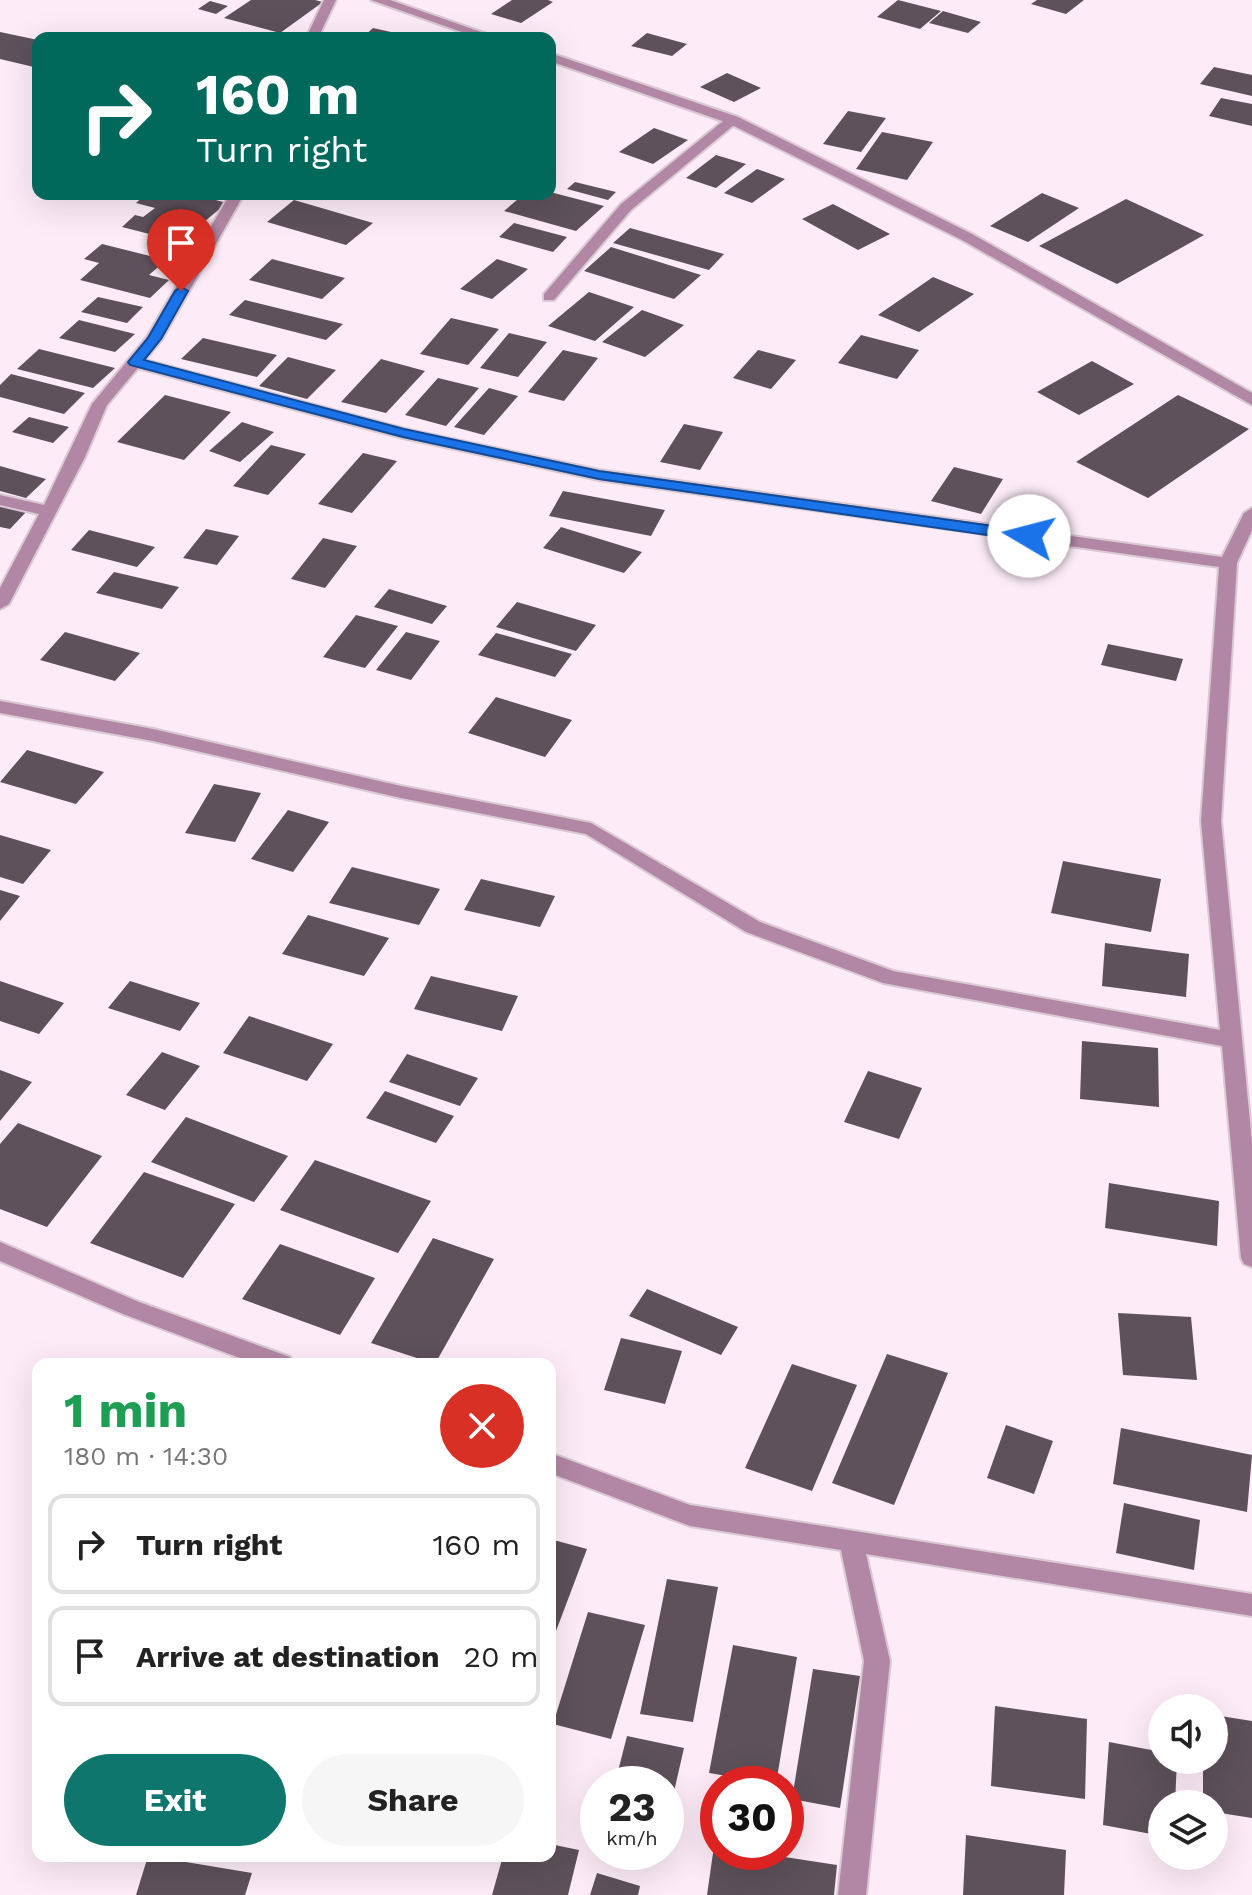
<!DOCTYPE html>
<meta charset="utf-8">
<style>
:root{--surface:#fff;--page:#f6f6f6;--text:#222;--muted:#767676;--line:#e0e0e0;--accent:#0f766e}
body{margin:0;font-family:"Work Sans",sans-serif;background:var(--page);color:var(--text);height:100vh;display:flex;flex-direction:column;font-size:30px;white-space:nowrap}
*{box-sizing:border-box;margin:0}
p{font-size:26px;color:var(--muted)}
.icon{flex:none;width:44px;height:44px;fill:none;stroke:currentColor;stroke-width:2;stroke-linecap:round;stroke-linejoin:round}
.map{position:relative;flex:1;overflow:hidden}
.details{position:absolute;left:32px;top:1358px;width:524px;height:504px;display:flex;flex-direction:column;background:var(--surface);border-radius:16px;box-shadow:0 8px 32px #0002}
.details>*{flex:none}
.banner{position:absolute;left:32px;top:32px;width:524px;height:168px;border-radius:16px;box-shadow:0 8px 32px #0002;background:#00695c;color:#fff;overflow:hidden}
.buttons{position:absolute;left:1148px;top:1694px;display:grid;gap:16px}
.buttons a{display:grid;place-items:center;width:80px;height:80px;border-radius:50%;background:var(--surface);box-shadow:0 8px 32px #0002;font-size:40px}
.speed{position:absolute;left:580px;top:1766px;display:flex;gap:16px;font-size:40px;font-weight:700;text-align:center}
.speed>*{display:grid;place-content:center;width:104px;height:104px;border-radius:50%;background:var(--surface);box-shadow:0 8px 32px #0002;line-height:1}
.speed small{font-size:20px;font-weight:400}
.speed .limit{border:12px solid #d22;background:#fff;color:#111}
.pin{position:absolute;display:grid;place-items:center;width:68px;height:68px;color:#fff;margin:-82px -34px;border-radius:50% 50% 50% 0;rotate:-45deg;box-shadow:0 0 8px #0007}
.pin .icon{rotate:45deg}
.me{position:absolute;width:88px;margin:-44px;rotate:278deg;stroke-linejoin:round;filter:drop-shadow(0 0 6px #0008)}
.turn{display:flex;align-items:center;gap:28px;height:168px;padding:0 32px;font-size:36px}
.turn .icon{width:104px;height:104px;stroke-width:2.5}
.turn b{display:block;font-size:56px;line-height:68px}
.round{display:grid;place-items:center;flex:none;width:84px;height:84px;border-radius:42px;background:var(--page)}
.headline{display:flex;align-items:center;justify-content:space-between;height:136px;padding:0 32px}
h1{font-size:48px;font-weight:700;line-height:60px;color:#1e9e55}
.button{display:flex;gap:16px;margin-top:auto;padding:16px 32px}
.button a{flex:1;height:92px;border-radius:48px;background:var(--accent);color:#fff;font-size:32px;font-weight:700;line-height:92px;text-align:center}
.button a+a{background:var(--page);color:var(--text)}
ul{padding:0;list-style:none}
li{display:flex;align-items:center;gap:24px;height:100px;margin:0 16px 12px;padding:0 16px;border:4px solid var(--line);border-radius:16px}
li div{flex:1}
li b{display:block;font-size:30px}
li em{font-style:normal}
.map>svg:first-child{display:block}
.building{fill:#5e515a}
.lines{fill:none;stroke-linecap:round;stroke-linejoin:round}
.minor-casing{stroke:#d9c9d3;stroke-width:4}
.tertiary-casing{stroke:#d9c9d3;stroke-width:4}
.minor{fill:#b287a5;fill-rule:evenodd}
.tertiary{fill:#b287a5;fill-rule:evenodd}
.route{fill:#1a73e8;stroke:#114b97;stroke-width:2}
</style>
<div class="map">
<svg width="1252" height="1895" viewBox="0 0 1252 1895">
<rect width="100%" height="100%" fill="#fdecf7"/>
<!-- building -->
<path class="building" d="M 251,0 L 315,0 L 323,2 L 280,33 L 224,18 Z
M 512,0 L 548,0 L 553,2 L 521,23 L 491,14 Z
M 898,0 L 941,11 L 920,29 L 877,17 Z
M 1037,0 L 1084,0 L 1066,14 L 1031,4 Z
M 210,1 L 228,6 L 216,14 L 198,9 Z
M 943,11 L 981,22 L 968,33 L 929,23 Z
M 373,28 L 400,34 L 396,38 L 362,38 Z
M 0,32 L 38,40 L 38,68 L 0,59 Z
M 647,33 L 687,44 L 672,56 L 631,46 Z
M 1214,67 L 1252,75 L 1252,96 L 1200,84 Z
M 727,73 L 761,88 L 734,102 L 700,87 Z
M 1221,98 L 1252,104 L 1252,126 L 1209,116 Z
M 848,111 L 886,118 L 861,152 L 823,144 Z
M 654,128 L 688,140 L 653,164 L 619,152 Z
M 882,132 L 933,142 L 907,180 L 856,169 Z
M 716,155 L 746,164 L 716,188 L 686,178 Z
M 757,169 L 785,179 L 752,203 L 724,193 Z
M 575,182 L 616,192 L 608,200 L 567,189 Z
M 550,192 L 604,206 L 576,231 L 504,211 L 524,194 Z
M 1042,193 L 1079,208 L 1028,242 L 990,226 Z
M 146,194 L 193,194 L 227,203 L 205,221 L 189,217 L 178,226 L 187,229 L 173,240 L 122,227 L 135,215 L 143,217 L 155,208 L 136,203 Z
M 1126,199 L 1204,235 L 1117,284 L 1039,246 Z
M 294,200 L 373,223 L 346,245 L 267,222 Z
M 833,204 L 890,234 L 858,250 L 802,219 Z
M 514,223 L 567,237 L 553,252 L 499,237 Z
M 630,228 L 724,254 L 709,270 L 613,243 Z
M 102,244 L 166,260 L 149,275 L 169,280 L 150,298 L 80,280 L 99,263 L 84,259 Z
M 611,247 L 701,275 L 674,299 L 584,271 Z
M 272,259 L 345,278 L 322,299 L 249,280 Z
M 497,259 L 528,269 L 492,299 L 460,289 Z
M 933,277 L 974,294 L 919,332 L 878,315 Z
M 589,292 L 634,307 L 595,341 L 548,326 Z
M 98,297 L 143,307 L 127,323 L 81,312 Z
M 245,300 L 343,324 L 326,340 L 229,315 Z
M 642,310 L 684,325 L 645,357 L 602,342 Z
M 451,318 L 499,329 L 468,365 L 420,354 Z
M 79,320 L 135,334 L 115,352 L 59,338 Z
M 509,333 L 547,342 L 518,377 L 480,368 Z
M 861,335 L 919,350 L 897,379 L 838,363 Z
M 203,338 L 277,355 L 257,377 L 181,359 Z
M 39,349 L 115,368 L 93,388 L 17,369 Z
M 563,350 L 598,358 L 564,401 L 528,392 Z
M 758,350 L 796,360 L 771,389 L 733,378 Z
M 288,357 L 336,370 L 307,399 L 259,386 Z
M 381,359 L 425,371 L 386,413 L 341,402 Z
M 1092,361 L 1134,384 L 1079,415 L 1037,392 Z
M 11,374 L 85,393 L 64,414 L 0,397 L 0,385 Z
M 438,378 L 479,388 L 446,426 L 405,415 Z
M 489,388 L 518,396 L 484,435 L 454,427 Z
M 165,395 L 231,412 L 184,460 L 117,442 Z
M 1178,395 L 1249,429 L 1148,498 L 1076,462 Z
M 29,417 L 69,427 L 53,443 L 12,432 Z
M 242,422 L 274,432 L 240,462 L 209,451 Z
M 684,424 L 723,432 L 700,470 L 660,462 Z
M 271,445 L 306,454 L 268,495 L 233,486 Z
M 363,453 L 397,461 L 352,513 L 318,504 Z
M 0,466 L 46,479 L 26,498 L 0,491 Z
M 954,467 L 1003,479 L 981,514 L 931,501 Z
M 563,491 L 665,510 L 651,536 L 549,516 Z
M 0,504 L 27,511 L 10,529 L 0,527 Z
M 561,527 L 642,552 L 624,573 L 543,548 Z
M 206,529 L 239,536 L 217,565 L 183,558 Z
M 89,530 L 155,547 L 137,567 L 71,550 Z
M 323,538 L 357,546 L 325,588 L 291,579 Z
M 114,572 L 179,587 L 162,609 L 96,593 Z
M 389,589 L 447,606 L 432,624 L 374,607 Z
M 517,602 L 596,625 L 576,651 L 496,627 Z
M 356,615 L 398,626 L 365,668 L 323,657 Z
M 65,632 L 140,653 L 115,681 L 40,660 Z
M 406,632 L 440,641 L 411,680 L 376,670 Z
M 496,633 L 572,654 L 555,677 L 478,655 Z
M 1108,644 L 1183,659 L 1176,681 L 1101,665 Z
M 496,697 L 572,720 L 545,757 L 468,733 Z
M 27,750 L 104,772 L 76,804 L 0,782 Z
M 214,784 L 261,793 L 235,842 L 185,833 Z
M 288,810 L 329,822 L 293,872 L 251,859 Z
M 0,835 L 51,850 L 23,884 L 0,877 Z
M 1063,861 L 1161,879 L 1151,932 L 1051,913 Z
M 352,867 L 440,889 L 419,925 L 329,903 Z
M 481,879 L 555,896 L 540,927 L 464,910 Z
M 0,890 L 20,896 L 0,921 Z
M 308,915 L 389,938 L 364,976 L 282,954 Z
M 1105,943 L 1189,954 L 1186,997 L 1102,986 Z
M 431,976 L 518,996 L 502,1031 L 414,1009 Z
M 0,981 L 64,1003 L 39,1034 L 0,1021 Z
M 130,981 L 200,1003 L 180,1031 L 108,1008 Z
M 249,1016 L 333,1044 L 307,1081 L 223,1053 Z
M 1082,1041 L 1158,1048 L 1159,1107 L 1080,1099 Z
M 162,1052 L 200,1066 L 165,1110 L 126,1095 Z
M 407,1054 L 478,1078 L 460,1106 L 389,1082 Z
M 0,1070 L 32,1082 L 0,1121 Z
M 868,1071 L 922,1088 L 899,1139 L 844,1122 Z
M 385,1091 L 454,1116 L 436,1143 L 366,1118 Z
M 186,1117 L 288,1156 L 254,1202 L 151,1162 Z
M 18,1123 L 102,1156 L 47,1227 L 0,1209 L 0,1144 Z
M 315,1160 L 431,1201 L 398,1253 L 280,1210 Z
M 144,1172 L 235,1204 L 183,1278 L 90,1243 Z
M 1109,1183 L 1219,1201 L 1217,1246 L 1105,1228 Z
M 433,1238 L 494,1259 L 435,1364 L 371,1343 Z
M 280,1244 L 375,1278 L 340,1335 L 242,1299 Z
M 647,1289 L 738,1327 L 721,1355 L 629,1316 Z
M 1118,1313 L 1191,1317 L 1197,1380 L 1123,1375 Z
M 621,1338 L 682,1351 L 665,1404 L 604,1390 Z
M 887,1354 L 948,1373 L 894,1505 L 832,1483 Z
M 792,1364 L 857,1385 L 812,1491 L 745,1468 Z
M 1006,1425 L 1053,1441 L 1034,1494 L 987,1478 Z
M 1121,1428 L 1252,1455 L 1247,1512 L 1113,1484 Z
M 1124,1503 L 1200,1520 L 1194,1570 L 1116,1553 Z
M 550,1539 L 587,1549 L 550,1647 Z
M 667,1579 L 718,1587 L 693,1722 L 640,1714 Z
M 588,1612 L 645,1625 L 611,1739 L 553,1724 Z
M 733,1645 L 797,1657 L 776,1784 L 709,1773 Z
M 813,1669 L 860,1676 L 840,1808 L 792,1799 Z
M 995,1706 L 1087,1719 L 1085,1799 L 991,1786 Z
M 1214,1715 L 1252,1721 L 1252,1818 L 1214,1812 L 1214,1804 L 1203,1804 L 1203,1760 L 1214,1760 Z
M 627,1736 L 684,1748 L 673,1796 L 666,1794 L 666,1784 L 615,1783 Z
M 1109,1742 L 1162,1752 L 1162,1760 L 1177,1760 L 1175,1804 L 1162,1804 L 1162,1836 L 1103,1825 Z
M 966,1835 L 1066,1850 L 1064,1895 L 963,1895 Z
M 550,1844 L 579,1850 L 568,1895 L 492,1895 L 503,1856 L 550,1856 Z
M 714,1846 L 718,1847 L 718,1852 L 753,1852 L 837,1865 L 834,1895 L 707,1895 Z
M 148,1856 L 150,1856 L 252,1873 L 245,1895 L 136,1895 Z
M 597,1873 L 640,1886 L 638,1895 L 590,1895 Z"/>
<g class="lines">
<!-- minor casing -->
<g class="minor-casing">
<path id="minor" d="M 324,0 L 336,0 L 318,38 L 306,38 Z
M 728,117 L 740,120 L 631,210 L 554,300 L 544,300 L 544,294 L 621,204 Z
M 230,194 L 244,194 L 162,339 L 145,360 L 405,429 L 599,470 L 1222,557 L 1244,513 L 1252,508 L 1252,530 L 1237,563 L 1221,821 L 1252,1143 L 1252,1267 L 1244,1264 L 1241,1258 L 1222,1046 L 883,983 L 746,932 L 586,834 L 401,798 L 153,741 L 0,713 L 0,701 L 153,729 L 401,786 L 591,823 L 760,922 L 893,971 L 1220,1030 L 1201,821 L 1219,567 L 599,480 L 403,438 L 138,368 L 107,405 L 85,457 L 9,604 L 0,609 L 0,588 L 39,514 L 0,505 L 0,495 L 44,505 L 92,404 L 147,337 Z
M 0,1242 L 139,1302 L 290,1357 L 294,1364 L 256,1364 L 123,1314 L 0,1261 Z
M 550,1453 L 690,1505 L 1252,1594 L 1252,1616 L 866,1554 L 890,1661 L 866,1895 L 838,1895 L 864,1661 L 841,1550 L 690,1526 L 550,1473 Z"/>
</g>
<!-- tertiary casing -->
<g class="tertiary-casing">
<path id="tertiary" d="M 371,0 L 390,0 L 498,38 L 479,38 Z
M 550,53 L 738,117 L 972,234 L 1252,393 L 1252,405 L 962,240 L 728,123 L 550,61 Z"/>
</g>
<!-- minor -->
<use href="#minor" class="minor"/>
<!-- tertiary -->
<use href="#tertiary" class="tertiary"/>
</g>
<!-- route -->
<path class="route" d="M 181,287 L 188,291 L 161,339 L 144,360 L 404,429 L 599,471 L 1029,531 L 1037,536 L 1029,541 L 599,479 L 403,437 L 130,365 L 128,362 L 148,338 L 175,291 Z"/>
</svg>
<div class="buttons">
<a><svg class="icon" aria-label="sound" viewBox="0 0 24 24"><path d="M4 9h4l5-4v14l-5-4H4zM17 9q2 3 0 6"/></svg></a>
<a><svg class="icon" aria-label="layers" viewBox="0 0 24 24"><path d="M12 4l9 5-9 5-9-5zM3 14l9 5 9-5"/></svg></a>
</div>
<div class="speed"><div>23<small>km/h</small></div><div class="limit">30</div></div>
<div class="pin" style="left:181px;top:291px;background:#d93025"><svg class="icon" aria-label="arrive" viewBox="0 0 24 24"><path d="M6 21V4h12l-3 4 3 4H6"/></svg></div>
<svg class="me" style="left:1029px;top:536px" viewBox="-20 -20 40 40"><circle r="19" fill="#fff"/><path d="M0-13L10 11 0 6-10 11z" fill="#1a73e8"/></svg>
<div class="banner">
<div class="turn"><svg class="icon" aria-label="right" viewBox="0 0 24 24"><path d="M7 20v-9h11M14 6l5 5-5 5"/></svg><div><b>160 m</b>Turn right</div></div>
</div>
<section class="details">
<div class="headline"><div><h1>1 min</h1><p>180 m · 14:30</p></div><a class="round" style="background:#d93025;color:#fff"><svg class="icon" aria-label="close" viewBox="0 0 24 24"><path d="M6 6l12 12M18 6L6 18"/></svg></a></div>
<ul>
<li><svg class="icon" aria-label="right" viewBox="0 0 24 24"><path d="M7 20v-9h11M14 6l5 5-5 5"/></svg><div><b>Turn right</b></div><em>160 m</em></li>
<li><svg class="icon" aria-label="arrive" viewBox="0 0 24 24"><path d="M6 21V4h12l-3 4 3 4H6"/></svg><div><b>Arrive at destination</b></div><em>20 m</em></li>
</ul>
<div class="button"><a>Exit</a><a>Share</a></div>
</section>
</div>
